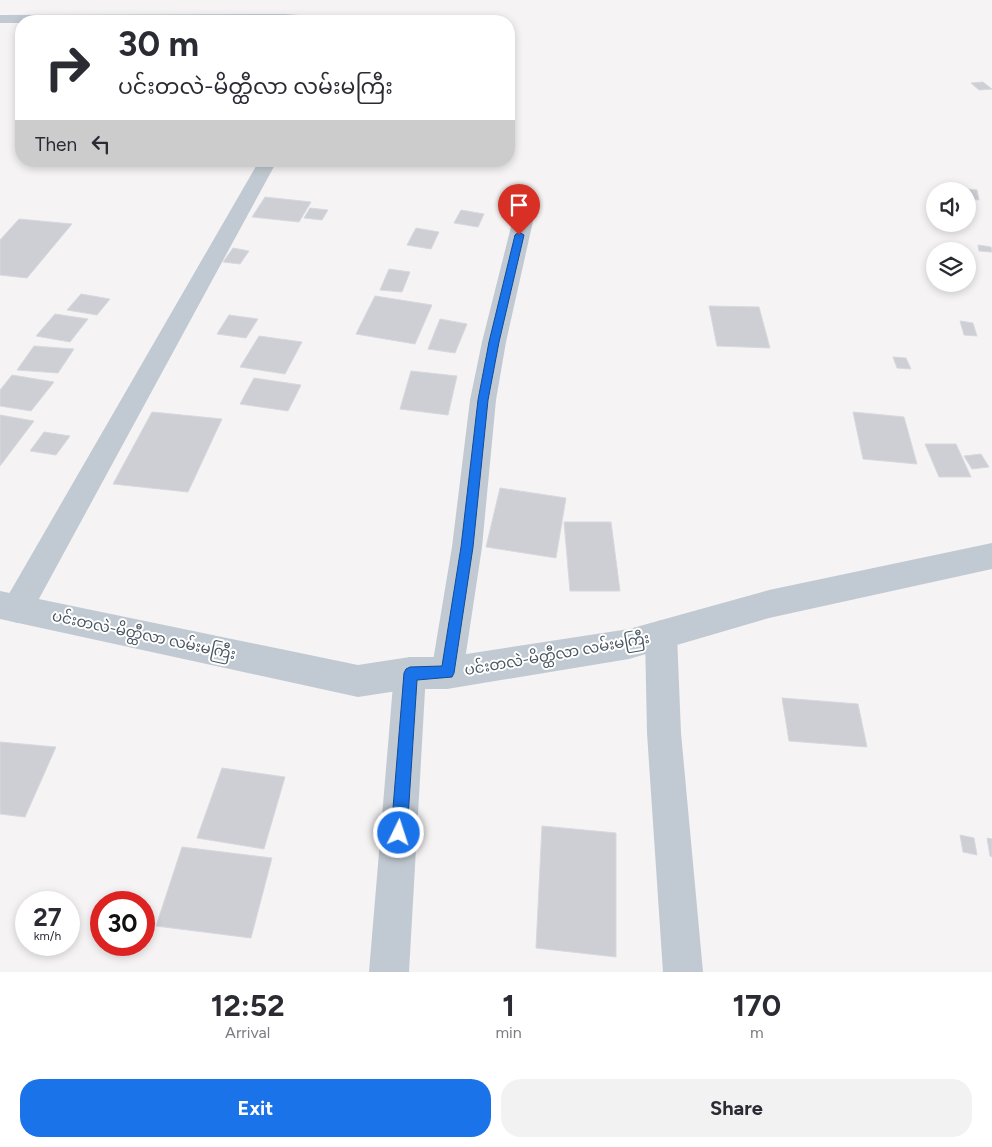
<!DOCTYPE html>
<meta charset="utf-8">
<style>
:root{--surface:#fff;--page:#f2f2f3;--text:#2b2b33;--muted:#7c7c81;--accent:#1a73e8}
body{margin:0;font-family:Figtree,"Noto Sans Myanmar",sans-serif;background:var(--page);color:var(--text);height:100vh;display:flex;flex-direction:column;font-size:19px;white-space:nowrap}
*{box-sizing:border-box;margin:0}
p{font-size:16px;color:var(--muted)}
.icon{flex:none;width:28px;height:28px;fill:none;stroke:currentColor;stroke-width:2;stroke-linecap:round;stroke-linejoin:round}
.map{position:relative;height:972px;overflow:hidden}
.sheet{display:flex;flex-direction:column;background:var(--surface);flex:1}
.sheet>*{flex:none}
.top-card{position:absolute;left:15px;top:15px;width:500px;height:152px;border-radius:20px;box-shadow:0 2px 8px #0003;background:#fff;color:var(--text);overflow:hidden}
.tools{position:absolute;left:926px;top:182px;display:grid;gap:10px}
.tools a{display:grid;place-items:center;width:50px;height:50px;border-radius:50%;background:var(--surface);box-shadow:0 2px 8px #0003;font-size:25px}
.speed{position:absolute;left:15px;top:891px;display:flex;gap:10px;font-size:25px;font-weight:700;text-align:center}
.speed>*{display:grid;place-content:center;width:65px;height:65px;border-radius:50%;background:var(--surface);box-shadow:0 2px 8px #0003;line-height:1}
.speed small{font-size:12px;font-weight:400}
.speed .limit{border:8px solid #d22;background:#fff;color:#111}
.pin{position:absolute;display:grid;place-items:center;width:42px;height:42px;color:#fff;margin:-51px -21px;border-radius:50% 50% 50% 0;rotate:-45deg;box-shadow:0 0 5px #0007}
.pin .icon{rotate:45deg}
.me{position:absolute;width:55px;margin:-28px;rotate:4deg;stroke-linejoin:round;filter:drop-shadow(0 0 4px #0008)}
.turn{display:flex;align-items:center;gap:18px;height:105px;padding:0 20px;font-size:22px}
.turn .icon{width:65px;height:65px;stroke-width:2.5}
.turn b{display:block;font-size:35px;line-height:42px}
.then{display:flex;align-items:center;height:48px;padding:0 20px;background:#0003;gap:10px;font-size:19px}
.eta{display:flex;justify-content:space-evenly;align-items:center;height:85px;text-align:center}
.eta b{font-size:30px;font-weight:700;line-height:35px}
.cta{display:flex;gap:10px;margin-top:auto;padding:10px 20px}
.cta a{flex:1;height:58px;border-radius:20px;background:var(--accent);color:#fff;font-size:20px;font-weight:700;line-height:58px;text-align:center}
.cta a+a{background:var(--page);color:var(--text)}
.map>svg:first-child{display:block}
.building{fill:#cdcfd5;stroke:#d7d9de}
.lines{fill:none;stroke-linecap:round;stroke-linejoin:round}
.minor{fill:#c1cad2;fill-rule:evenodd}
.tertiary{fill:#c1cad2;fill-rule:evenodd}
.route{fill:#1a73e8;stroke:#114b97}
.labels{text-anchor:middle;stroke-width:4;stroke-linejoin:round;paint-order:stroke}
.street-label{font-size:15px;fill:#4a5661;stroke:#fff}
</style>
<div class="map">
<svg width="992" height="972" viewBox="0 0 992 972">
<rect width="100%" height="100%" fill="#f5f3f3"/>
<!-- building -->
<path class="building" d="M 983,82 L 992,89 L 979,90 L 971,83 Z
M 967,189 L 977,190 L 979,200 L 969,199 Z
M 265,197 L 311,202 L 299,222 L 252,217 Z
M 310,208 L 328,210 L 322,220 L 304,218 Z
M 461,210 L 484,214 L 478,227 L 454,223 Z
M 19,219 L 72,224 L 27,278 L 0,275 L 0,240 Z
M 416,228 L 439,232 L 431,249 L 407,245 Z
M 978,245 L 991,247 L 992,252 L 979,251 Z
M 233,248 L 249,251 L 240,264 L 223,262 Z
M 389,269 L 410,272 L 402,292 L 380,290 Z
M 81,294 L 110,299 L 97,315 L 67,310 Z
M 375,296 L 432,305 L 415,344 L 356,334 Z
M 709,306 L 759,307 L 770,348 L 717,346 Z
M 55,314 L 88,319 L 70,342 L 36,336 Z
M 229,315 L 258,319 L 246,338 L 217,334 Z
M 440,319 L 467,324 L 455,353 L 428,349 Z
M 960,321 L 973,323 L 977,336 L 964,335 Z
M 259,336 L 302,342 L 285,374 L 240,367 Z
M 34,346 L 74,349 L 58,373 L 17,370 Z
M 893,357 L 906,358 L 911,369 L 897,368 Z
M 411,371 L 457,376 L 448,415 L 400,409 Z
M 12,375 L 54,382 L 31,411 L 0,406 L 0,390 Z
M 254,378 L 301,385 L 288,411 L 240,404 Z
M 152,412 L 222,419 L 188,492 L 113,484 Z
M 853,412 L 904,417 L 917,464 L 863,459 Z
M 0,415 L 34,421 L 0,466 Z
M 44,432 L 70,436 L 56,455 L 30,451 Z
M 925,444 L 956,444 L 971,477 L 939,477 Z
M 981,454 L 989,467 L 972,469 L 964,456 Z
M 500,488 L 566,498 L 556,558 L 486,547 Z
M 564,522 L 611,522 L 620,591 L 570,591 Z
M 782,698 L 858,704 L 867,747 L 789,741 Z
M 0,742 L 56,747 L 25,817 L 0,814 Z
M 222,768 L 285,777 L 264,849 L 197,838 Z
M 542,826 L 616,833 L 616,957 L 536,948 Z
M 960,835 L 974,838 L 977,855 L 963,852 Z
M 987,838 L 992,839 L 992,857 L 990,856 Z
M 182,847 L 272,858 L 251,938 L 156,926 Z"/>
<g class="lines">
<!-- minor -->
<path class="minor" d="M 284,14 L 332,17 L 339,21 L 21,21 L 21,23 L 0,23 L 0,15 Z
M 259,161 L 277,161 L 28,619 L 17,623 L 6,619 L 2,609 L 6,599 Z
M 528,193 L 535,195 L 538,199 L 506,342 L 496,400 L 482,547 L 463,673 L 459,684 L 447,689 L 435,684 L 431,673 L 452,547 L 470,400 L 482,342 L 518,199 L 521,195 Z
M 661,620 L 672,625 L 677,635 L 681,733 L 703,972 L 663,972 L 647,733 L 645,635 L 650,625 Z
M 410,657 L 422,662 L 426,673 L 409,972 L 369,972 L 394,673 L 398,662 Z"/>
<!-- tertiary -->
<path class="tertiary" d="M 992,543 L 992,569 L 769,618 L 629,659 L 447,689 L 410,689 L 358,697 L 0,619 L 0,591 L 358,665 L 410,657 L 447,657 L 629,629 L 769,590 Z"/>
</g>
<!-- route -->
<path class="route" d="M 519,232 L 524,235 L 499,342 L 488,400 L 473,547 L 454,673 L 452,677 L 417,680 L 407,833 L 404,838 L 399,840 L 394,838 L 391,833 L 404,673 L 406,669 L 410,667 L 442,666 L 461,547 L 478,400 L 489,342 L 515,235 Z"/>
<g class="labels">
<!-- street labels -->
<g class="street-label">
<text transform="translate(144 635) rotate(12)" y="5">ပင်းတလဲ-မိတ္ထီလာ လမ်းမကြီး</text>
<text transform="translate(557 654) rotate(-10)" y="5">ပင်းတလဲ-မိတ္ထီလာ လမ်းမကြီး</text>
</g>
</g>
</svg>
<div class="tools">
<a><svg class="icon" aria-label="sound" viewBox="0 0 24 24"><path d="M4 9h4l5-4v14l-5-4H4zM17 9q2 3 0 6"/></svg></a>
<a><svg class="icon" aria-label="layers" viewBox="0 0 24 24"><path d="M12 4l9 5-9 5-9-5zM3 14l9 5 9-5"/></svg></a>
</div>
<div class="speed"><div>27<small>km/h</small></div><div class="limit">30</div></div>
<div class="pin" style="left:519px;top:235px;background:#d93025"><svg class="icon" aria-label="arrive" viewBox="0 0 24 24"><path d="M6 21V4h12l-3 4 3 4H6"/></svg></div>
<svg class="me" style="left:399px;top:833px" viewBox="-20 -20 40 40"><circle r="17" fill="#1a73e8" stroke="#fff" stroke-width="3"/><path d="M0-11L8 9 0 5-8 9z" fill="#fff"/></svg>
<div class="top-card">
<div class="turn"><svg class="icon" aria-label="right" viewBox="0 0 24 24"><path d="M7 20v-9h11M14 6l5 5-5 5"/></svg><div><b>30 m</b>ပင်းတလဲ-မိတ္ထီလာ လမ်းမကြီး</div></div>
<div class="then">Then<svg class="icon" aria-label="left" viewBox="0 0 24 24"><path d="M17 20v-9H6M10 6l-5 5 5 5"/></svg></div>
</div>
</div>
<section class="sheet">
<div class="eta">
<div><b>12:52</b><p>Arrival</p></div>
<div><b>1</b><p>min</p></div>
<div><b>170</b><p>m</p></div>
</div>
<div class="cta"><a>Exit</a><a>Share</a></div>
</section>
